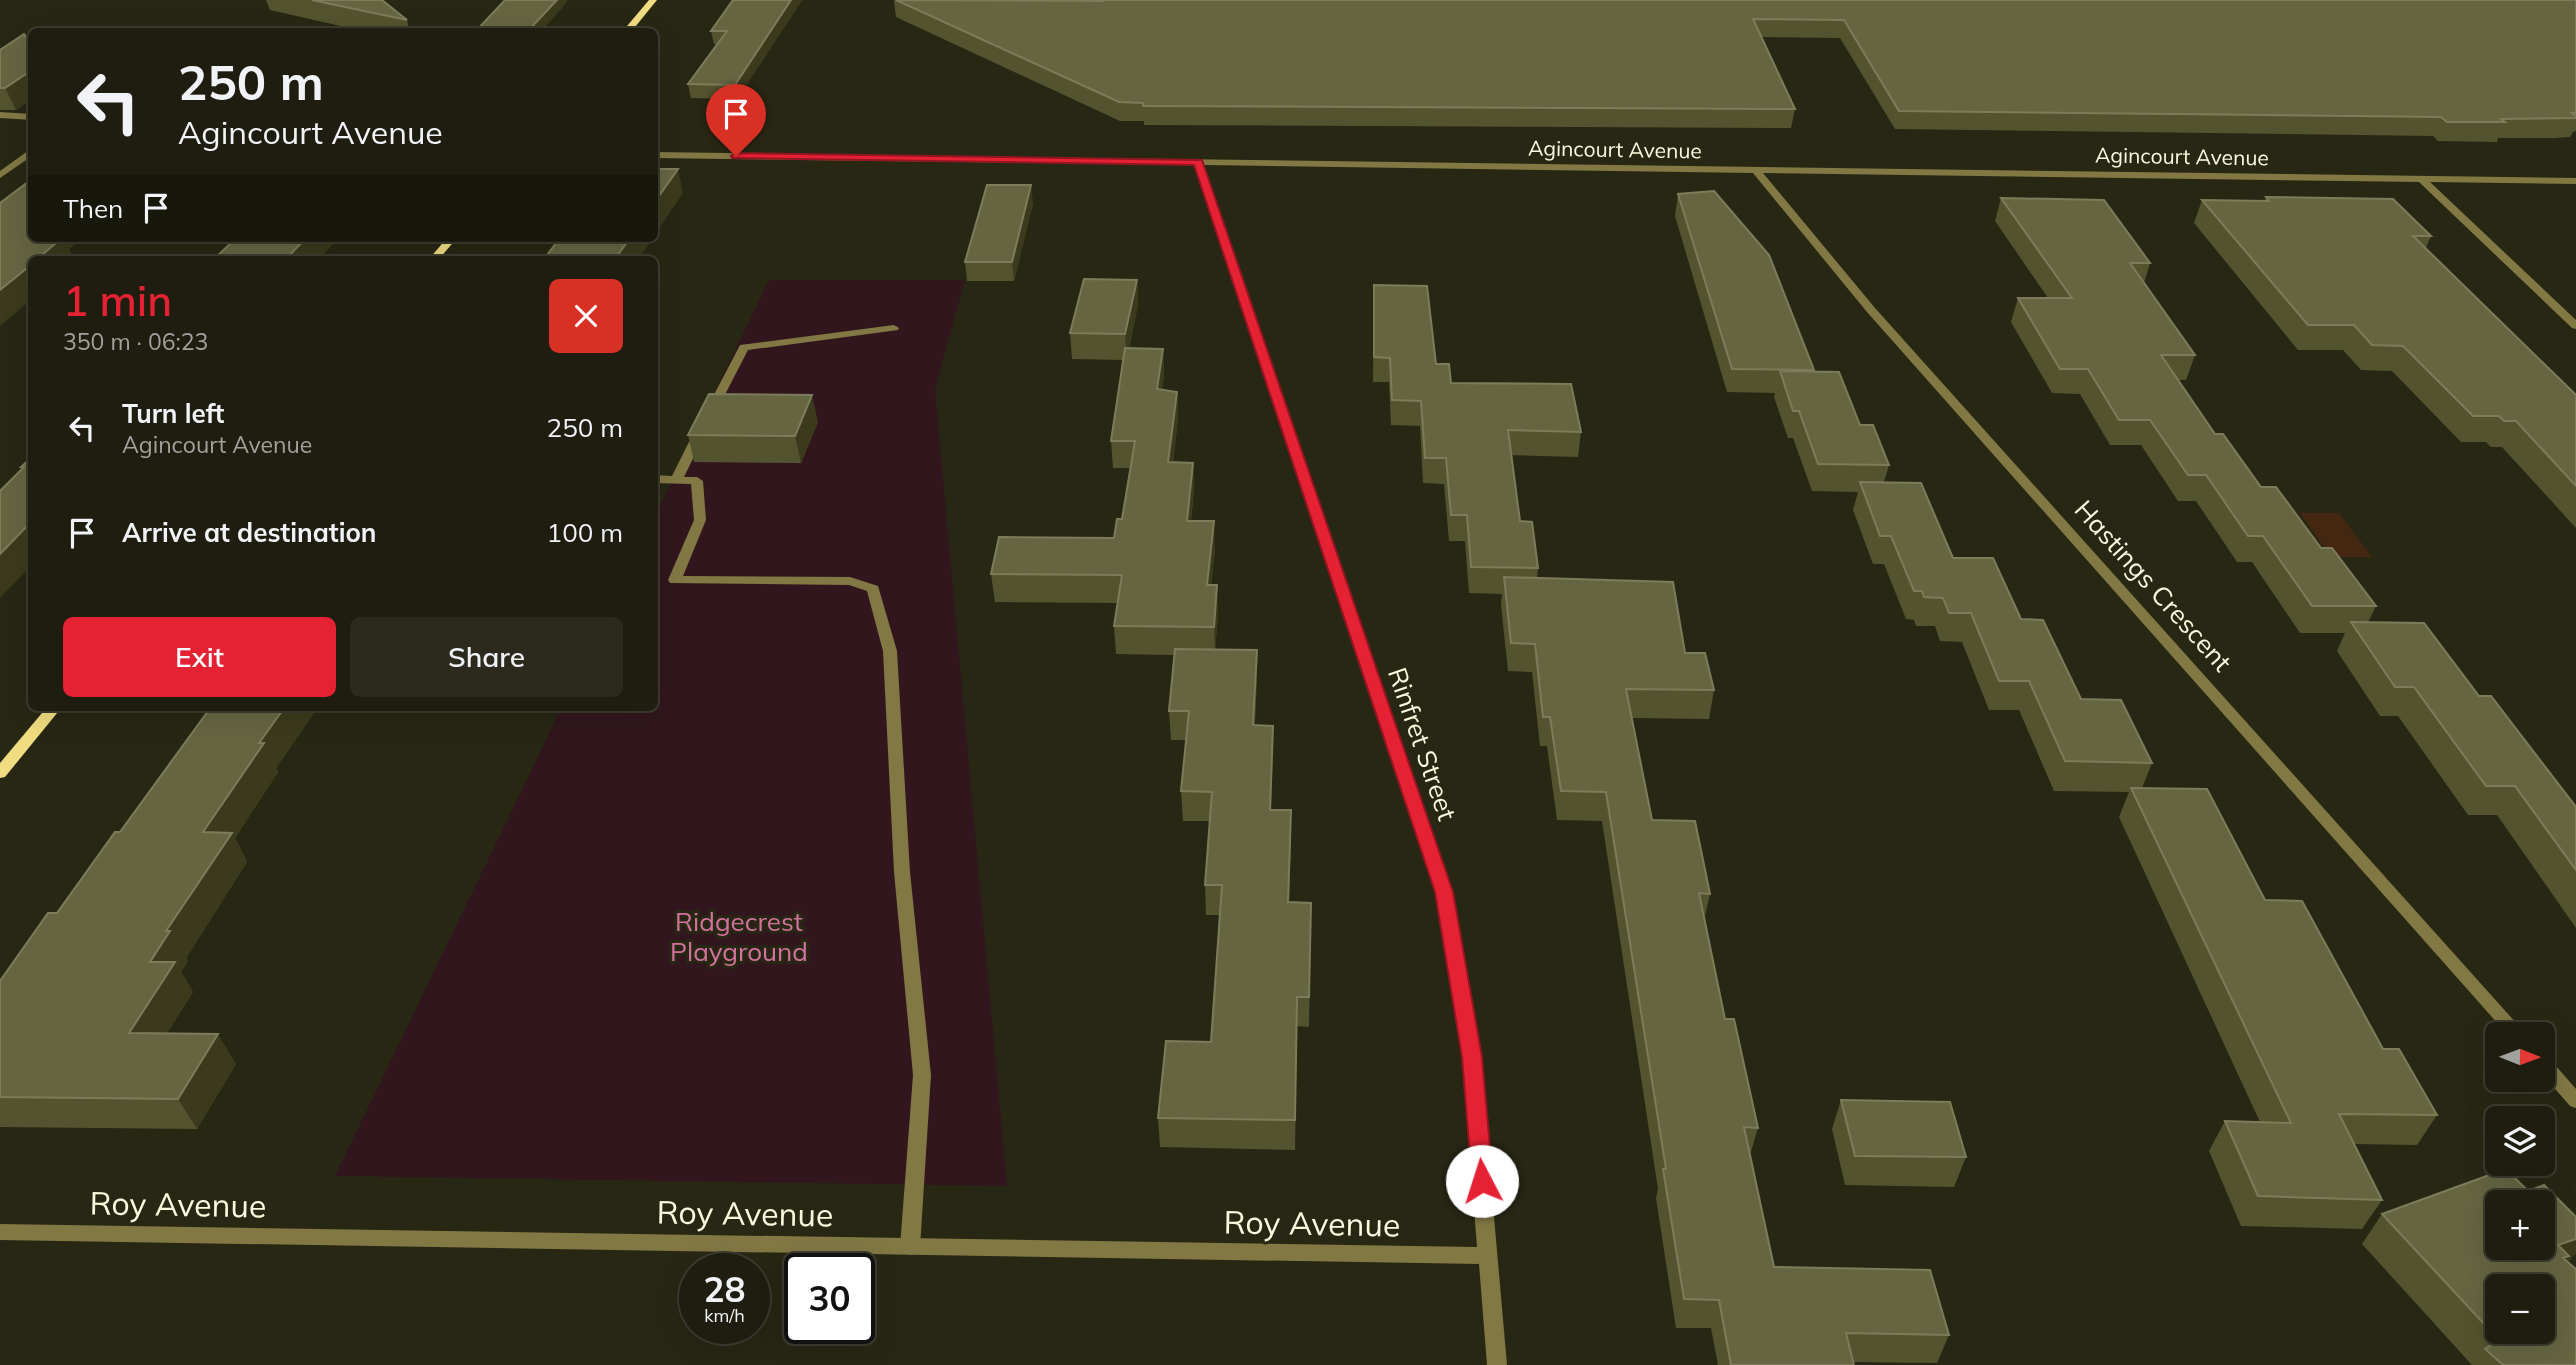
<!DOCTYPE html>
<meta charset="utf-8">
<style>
:root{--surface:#1e1d0f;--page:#2b2a1d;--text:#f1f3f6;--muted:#a1a29e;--line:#3c3b2f;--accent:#e52134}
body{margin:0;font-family:Mulish,sans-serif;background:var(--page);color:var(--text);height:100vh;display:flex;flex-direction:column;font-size:26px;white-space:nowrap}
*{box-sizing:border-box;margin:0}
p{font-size:23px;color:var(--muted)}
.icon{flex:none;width:38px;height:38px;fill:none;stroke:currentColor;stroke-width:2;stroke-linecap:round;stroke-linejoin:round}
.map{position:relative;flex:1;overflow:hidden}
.details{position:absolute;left:28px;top:256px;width:630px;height:455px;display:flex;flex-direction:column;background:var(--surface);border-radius:10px;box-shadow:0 7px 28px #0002,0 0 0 2px var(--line)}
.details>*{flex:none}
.guide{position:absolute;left:28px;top:28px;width:630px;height:214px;border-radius:10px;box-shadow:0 7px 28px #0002,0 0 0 2px var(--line);background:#1e1d0f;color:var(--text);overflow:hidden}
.needle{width:46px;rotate:91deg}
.buttons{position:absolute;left:2485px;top:1022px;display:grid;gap:14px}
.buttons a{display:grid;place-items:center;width:70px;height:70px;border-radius:10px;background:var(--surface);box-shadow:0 7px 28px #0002,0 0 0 2px var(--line);font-size:35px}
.speed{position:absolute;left:679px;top:1253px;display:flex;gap:14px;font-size:35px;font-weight:700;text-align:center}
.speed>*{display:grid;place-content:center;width:91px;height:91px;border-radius:50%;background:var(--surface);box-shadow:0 7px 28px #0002,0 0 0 2px var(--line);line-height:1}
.speed small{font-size:18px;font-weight:400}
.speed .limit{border:4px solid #111;border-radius:10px;background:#fff;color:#111}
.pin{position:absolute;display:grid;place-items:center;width:60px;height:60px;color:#fff;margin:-72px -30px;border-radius:50% 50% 50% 0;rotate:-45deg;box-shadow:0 0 7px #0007}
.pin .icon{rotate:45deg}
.me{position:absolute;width:77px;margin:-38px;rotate:355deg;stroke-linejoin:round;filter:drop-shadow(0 0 5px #0008)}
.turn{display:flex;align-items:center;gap:24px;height:147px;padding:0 35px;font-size:32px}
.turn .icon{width:91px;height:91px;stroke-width:2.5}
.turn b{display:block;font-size:49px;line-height:60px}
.then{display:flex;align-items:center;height:66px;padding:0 35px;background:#0003;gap:14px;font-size:26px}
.round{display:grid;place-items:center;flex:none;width:74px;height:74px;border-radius:10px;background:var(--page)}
.headline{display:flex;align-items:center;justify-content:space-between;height:119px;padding:0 35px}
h1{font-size:42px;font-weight:600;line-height:52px;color:var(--accent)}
.cta{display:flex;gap:14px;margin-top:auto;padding:14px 35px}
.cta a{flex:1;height:80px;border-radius:10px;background:var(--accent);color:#fff;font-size:28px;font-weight:600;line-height:80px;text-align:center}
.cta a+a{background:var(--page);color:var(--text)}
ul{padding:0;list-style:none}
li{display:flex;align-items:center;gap:21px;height:105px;padding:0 35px}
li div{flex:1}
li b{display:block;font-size:26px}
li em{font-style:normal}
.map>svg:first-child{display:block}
.green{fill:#31171d}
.water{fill:#432711}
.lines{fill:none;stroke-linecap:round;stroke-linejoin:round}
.lane{fill:#817844;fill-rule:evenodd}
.street{fill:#817844;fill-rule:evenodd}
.secondary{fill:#f0dd81;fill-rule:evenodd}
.wall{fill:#54532f}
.shaded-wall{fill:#3b3a1c}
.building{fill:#666542;stroke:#7d7c5a;stroke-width:2;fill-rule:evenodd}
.route{fill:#e52134;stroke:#951522;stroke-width:2}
.labels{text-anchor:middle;stroke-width:6;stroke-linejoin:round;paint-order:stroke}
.far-street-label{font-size:21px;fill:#fbf9de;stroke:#282714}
.street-label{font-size:26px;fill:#fbf9de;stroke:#282714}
.park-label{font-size:26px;fill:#d4729e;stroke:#282714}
.near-street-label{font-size:32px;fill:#fbf9de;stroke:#282714}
</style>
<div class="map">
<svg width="2576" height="1365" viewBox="0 0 2576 1365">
<rect width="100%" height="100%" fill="#282714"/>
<!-- green -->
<path class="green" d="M 769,280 L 965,280 L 935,389 L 1007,1186 L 335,1176 L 562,707 L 654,707 L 655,516 Z"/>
<!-- water -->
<path class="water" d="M 2300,513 L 2339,513 L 2372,557 L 2331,557 Z"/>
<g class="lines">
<!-- lane -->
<path class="lane" d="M 894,325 L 899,328 L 898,330 L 748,350 L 716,412 L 712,413 L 706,410 L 740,345 Z
M 699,430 L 705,434 L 684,477 L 697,477 L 703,481 L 706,520 L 683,576 L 850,577 L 878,586 L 897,651 L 910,872 L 931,1075 L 920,1247 L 917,1253 L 910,1255 L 903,1253 L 900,1247 L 913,1075 L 894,872 L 883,651 L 867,591 L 849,585 L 670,583 L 668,580 L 694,520 L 691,484 L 654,483 L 654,475 L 672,476 L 693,434 Z"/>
<!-- street -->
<path class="street" d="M 0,112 L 32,114 L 32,120 L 0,118 Z
M 32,148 L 32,156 L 0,178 L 0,171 Z
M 654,152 L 2576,178 L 2576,184 L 2430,182 L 2576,320 L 2576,329 L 2572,328 L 2419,182 L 1763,173 L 1875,308 L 2526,1034 L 2507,1034 L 1867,312 L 1753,173 L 1204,165 L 1452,892 L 1480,1057 L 1507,1365 L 1487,1365 L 1479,1264 L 0,1240 L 0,1224 L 1477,1247 L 1462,1057 L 1436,892 L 1194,165 L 654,158 Z
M 2543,1056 L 2549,1058 L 2576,1089 L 2576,1108 L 2570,1106 L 2543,1075 Z"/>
<!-- secondary -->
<path class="secondary" d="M 649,0 L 657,0 L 631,32 L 622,32 Z
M 447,238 L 457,238 L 439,259 L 429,259 Z
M 47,707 L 62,707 L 5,777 L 0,778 L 0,763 Z"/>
</g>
<!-- wall -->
<path class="wall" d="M 266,0 L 382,0 L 407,20 L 410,32 L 367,32 L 270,10 Z
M 733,0 L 802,0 L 737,99 L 691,98 L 688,84 L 718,44 L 714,44 L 711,31 Z
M 894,0 L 1103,1 L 2576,0 L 2576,131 L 2573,132 L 2570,137 L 2555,138 L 2498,138 L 2497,142 L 2438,141 L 2433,136 L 1895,129 L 1840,38 L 1761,37 L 1795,109 L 1791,128 L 1144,125 L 1144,121 L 1120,121 L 896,17 Z
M 32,45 L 32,99 L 16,110 L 0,110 L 0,50 Z
M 1678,194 L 1814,370 L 1813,372 L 1860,425 L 1889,465 L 1884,482 L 1953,558 L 2021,619 L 2081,699 L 2152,763 L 2142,788 L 2265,900 L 2437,1115 L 2417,1145 L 2354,1144 L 2382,1200 L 2362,1229 L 2241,1226 L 2209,1151 L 2225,1121 L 2260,1122 L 2119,817 L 2129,792 L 2054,791 L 2019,710 L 1989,710 L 1962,642 L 1940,641 L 1935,626 L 1916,626 L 1914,620 L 1906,619 L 1884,564 L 1873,564 L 1853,510 L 1858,492 L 1812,491 L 1793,438 L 1788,438 L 1774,397 L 1775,393 L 1727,392 L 1675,216 Z
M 2266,197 L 2431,236 L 2426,248 L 2576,395 L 2576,528 L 2502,447 L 2491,447 L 2486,442 L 2461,442 L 2392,371 L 2361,370 L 2343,350 L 2298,350 L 2194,223 L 2202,200 L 2265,201 Z
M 2001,198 L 2150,263 L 2144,283 L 2195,355 L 2186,380 L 2178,380 L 2215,434 L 2261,487 L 2321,548 L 2376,606 L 2368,622 L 2479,696 L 2576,807 L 2576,928 L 2497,815 L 2468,815 L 2398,716 L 2380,716 L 2337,651 L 2345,633 L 2300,633 L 2252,562 L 2237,562 L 2196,501 L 2178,501 L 2141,445 L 2110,445 L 2080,394 L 2052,393 L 2011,322 L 2018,298 L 2048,298 L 1995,221 Z
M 1033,203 L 1014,281 L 967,281 L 965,262 Z
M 1137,280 L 1138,305 L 1129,348 L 1163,349 L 1164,375 L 1162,390 L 1177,392 L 1178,419 L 1173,462 L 1193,463 L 1194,490 L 1191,521 L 1215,549 L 1211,585 L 1218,613 L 1215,649 L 1257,678 L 1255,725 L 1273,726 L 1271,810 L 1291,840 L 1289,902 L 1311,903 L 1309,1027 L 1297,1026 L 1295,1150 L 1160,1147 L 1158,1118 L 1211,1042 L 1220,915 L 1206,915 L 1205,885 L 1210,821 L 1183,821 L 1181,791 L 1186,740 L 1171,740 L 1169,711 L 1174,655 L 1116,654 L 1114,626 L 1117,603 L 995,602 L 991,574 L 1114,538 L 1122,519 L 1131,468 L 1113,468 L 1111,441 L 1124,360 L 1072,359 L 1070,333 Z
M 1374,285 L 1451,383 L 1581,432 L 1578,457 L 1511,455 L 1520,521 L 1538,568 L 1537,578 L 1685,653 L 1714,690 L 1709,719 L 1632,718 L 1652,820 L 1710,894 L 1704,920 L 1725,1019 L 1758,1128 L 1750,1155 L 1774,1267 L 1949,1335 L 1937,1363 L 1853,1362 L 1854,1365 L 1718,1365 L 1711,1328 L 1676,1328 L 1656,1198 L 1658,1189 L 1602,821 L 1557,820 L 1547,746 L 1540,746 L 1532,672 L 1508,671 L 1501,605 L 1502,594 L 1469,593 L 1465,541 L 1449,541 L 1444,484 L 1423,483 L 1420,426 L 1391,425 L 1389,382 L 1373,382 Z
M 818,422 L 801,463 L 694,462 L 688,435 Z
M 211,707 L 318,707 L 276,768 L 278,772 L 235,838 L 247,862 L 186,958 L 188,961 L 181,972 L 193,992 L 167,1033 L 236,1064 L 197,1129 L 0,1127 L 0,981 L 57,913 L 120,832 Z
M 1841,1100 L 1966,1157 L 1954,1187 L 1845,1185 L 1832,1129 Z
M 2382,1214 L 2569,1262 L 2567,1262 L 2576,1365 L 2472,1365 L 2362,1244 Z"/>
<!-- shaded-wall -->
<path class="shaded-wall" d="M 557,0 L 567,0 L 567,2 L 541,32 L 527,32 Z
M 791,0 L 802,0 L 737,99 L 735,85 Z
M 32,70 L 32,99 L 16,110 L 5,88 Z
M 678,169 L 683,193 L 654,236 L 654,203 Z
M 1031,185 L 1033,203 L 1014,281 L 1012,262 Z
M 43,238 L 83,238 L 69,249 L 74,259 L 37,259 Z
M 306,238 L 339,238 L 319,259 L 286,259 Z
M 630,238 L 653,238 L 639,259 L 615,259 Z
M 32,264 L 32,299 L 0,326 L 0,290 Z
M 1137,280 L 1138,305 L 1127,360 L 1125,334 Z
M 1163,349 L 1164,375 L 1159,416 L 1157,389 Z
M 1177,392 L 1178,419 L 1170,490 L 1168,462 Z
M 812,395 L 818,422 L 801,463 L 795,436 Z
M 1193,463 L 1194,490 L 1188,548 L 1187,521 Z
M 32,521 L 32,565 L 0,598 L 0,554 Z
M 1214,521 L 1215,549 L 1208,613 L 1207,585 Z
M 1217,585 L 1218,613 L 1215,656 L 1214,627 Z
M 1257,650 L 1257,678 L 1253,754 L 1253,725 Z
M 285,707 L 318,707 L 276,768 L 278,772 L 235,838 L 247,862 L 186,958 L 188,961 L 181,972 L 193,992 L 149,1062 L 129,1033 L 150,962 L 166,931 L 203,832 L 259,743 Z
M 1273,726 L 1273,755 L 1270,839 L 1270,810 Z
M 1291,810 L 1291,840 L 1288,932 L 1288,902 Z
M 218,1034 L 236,1064 L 197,1129 L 178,1099 Z
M 2576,1239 L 2576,1253 L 2569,1262 L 2562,1264 L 2558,1245 Z"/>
<!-- building -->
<path class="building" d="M 312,0 L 382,0 L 407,20 Z
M 505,0 L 557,0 L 527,32 L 475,32 Z
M 733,0 L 791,0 L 735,85 L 688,84 L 727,31 L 711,31 Z
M 896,0 L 1103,1 L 1103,0 L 2576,0 L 2576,113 L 2572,113 L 2576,116 L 2576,118 L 2501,119 L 2505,122 L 2447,122 L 2441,117 L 1899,111 L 1844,20 L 1753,19 L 1795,109 L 1143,106 L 1143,103 L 1119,102 Z
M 24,34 L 32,45 L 32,70 L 5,88 L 0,88 L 0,50 Z
M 654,169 L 678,169 L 654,203 Z
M 32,179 L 32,238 L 62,238 L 37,259 L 32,259 L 32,264 L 0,290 L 0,203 Z
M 987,185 L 1031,185 L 1012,262 L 965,262 Z
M 1714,191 L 1769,255 L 1814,370 L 1732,369 L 1678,194 Z
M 2266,197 L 2393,199 L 2431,236 L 2413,236 L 2576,395 L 2576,486 L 2516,421 L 2504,421 L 2499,416 L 2473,416 L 2403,346 L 2372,345 L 2354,325 L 2308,325 L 2202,200 L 2269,201 Z
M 2001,198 L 2104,200 L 2150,263 L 2130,263 L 2195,355 L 2161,355 L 2215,434 L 2223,434 L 2261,487 L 2276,487 L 2321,548 L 2332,548 L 2376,606 L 2312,606 L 2263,536 L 2248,536 L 2206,475 L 2188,475 L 2150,420 L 2119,420 L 2088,369 L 2060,369 L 2018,298 L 2072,298 Z
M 236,238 L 306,238 L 286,259 L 214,259 Z
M 560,238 L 630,238 L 615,259 L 544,259 Z
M 1084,279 L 1137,280 L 1125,334 L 1070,333 Z
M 1374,285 L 1427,286 L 1436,364 L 1449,364 L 1451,383 L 1571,384 L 1581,432 L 1508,430 L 1520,521 L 1532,522 L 1538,568 L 1471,567 L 1467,515 L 1451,515 L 1446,458 L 1425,458 L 1421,401 L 1392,400 L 1390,358 L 1374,357 Z
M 1125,348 L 1163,349 L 1157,389 L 1177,392 L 1168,462 L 1193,463 L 1187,521 L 1214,521 L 1207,585 L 1217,585 L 1214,627 L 1114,626 L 1122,575 L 991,574 L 999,537 L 1114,538 L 1117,519 L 1122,519 L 1135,441 L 1111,441 Z
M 1780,371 L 1839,372 L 1860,425 L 1873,425 L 1889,465 L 1818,464 L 1799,411 L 1793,411 Z
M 709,394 L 812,395 L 795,436 L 688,435 Z
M 32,457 L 32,521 L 0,554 L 0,491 L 24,467 L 21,467 Z
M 1860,482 L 1921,483 L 1953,558 L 1993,558 L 2021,619 L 2043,620 L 2081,699 L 2121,700 L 2152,763 L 2065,761 L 2029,681 L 1999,681 L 1971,613 L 1949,613 L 1943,598 L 1924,597 L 1922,591 L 1914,591 L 1891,536 L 1880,536 Z
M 1504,577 L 1673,582 L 1685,653 L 1705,653 L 1714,690 L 1626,689 L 1652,820 L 1695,821 L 1710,894 L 1699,893 L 1725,1019 L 1734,1019 L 1758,1128 L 1744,1127 L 1774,1267 L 1930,1270 L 1949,1335 L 1846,1333 L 1854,1365 L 1731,1365 L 1719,1300 L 1684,1299 L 1663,1169 L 1666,1169 L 1606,792 L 1561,791 L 1550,717 L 1543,717 L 1535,644 L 1511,643 Z
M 2351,622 L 2424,623 L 2479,696 L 2491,696 L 2576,807 L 2576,870 L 2515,786 L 2486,786 L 2414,687 L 2395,687 Z
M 1175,649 L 1257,650 L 1253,725 L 1273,726 L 1270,810 L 1291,810 L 1288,902 L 1311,903 L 1309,997 L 1297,997 L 1295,1120 L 1158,1118 L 1166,1041 L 1211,1042 L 1222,885 L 1205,885 L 1212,792 L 1181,791 L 1189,711 L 1169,711 Z
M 211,707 L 285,707 L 259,743 L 264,743 L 203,832 L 232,833 L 166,931 L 170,931 L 150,962 L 175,962 L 129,1033 L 218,1034 L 178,1099 L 0,1097 L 0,981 L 48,913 L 57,913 L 115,832 L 120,832 Z
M 2131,788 L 2207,789 L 2265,900 L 2302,901 L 2383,1049 L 2399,1049 L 2437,1115 L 2339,1114 L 2382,1200 L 2258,1196 L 2225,1121 L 2291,1123 Z
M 1841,1100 L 1950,1102 L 1966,1157 L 1855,1156 Z
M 2506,1169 L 2528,1191 L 2544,1185 L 2576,1217 L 2576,1239 L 2558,1245 L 2569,1256 L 2563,1258 L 2576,1269 L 2576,1365 L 2503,1365 L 2485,1349 L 2499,1340 L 2382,1214 ZM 2497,1202 L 2543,1202 L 2543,1248 L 2497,1248 ZM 2497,1286 L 2543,1286 L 2543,1332 L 2497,1332 Z"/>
<!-- route -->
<path class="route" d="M 736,153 L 1202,160 L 1453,892 L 1482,1057 L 1493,1181 L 1490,1188 L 1482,1190 L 1475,1188 L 1472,1181 L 1462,1057 L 1435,892 L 1194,165 L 732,158 L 731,156 Z"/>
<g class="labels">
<!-- far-street labels -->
<g class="far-street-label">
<text transform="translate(1615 150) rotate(1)" y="7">Agincourt Avenue</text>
<text transform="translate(2182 157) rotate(1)" y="7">Agincourt Avenue</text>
</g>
<!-- street labels -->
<g class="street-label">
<text transform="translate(2153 586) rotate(48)" y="9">Hastings Crescent</text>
<text transform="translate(1422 744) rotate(71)" y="9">Rinfret Street</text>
</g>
<!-- park labels -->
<g class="park-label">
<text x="739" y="931">Ridgecrest<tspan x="739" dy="30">Playground</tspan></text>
</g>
<!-- near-street labels -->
<g class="near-street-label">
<text transform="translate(178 1205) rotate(1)" y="11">Roy Avenue</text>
<text transform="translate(745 1214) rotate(1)" y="11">Roy Avenue</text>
<text transform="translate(1312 1224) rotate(1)" y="11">Roy Avenue</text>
</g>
</g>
</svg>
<div class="buttons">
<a><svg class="needle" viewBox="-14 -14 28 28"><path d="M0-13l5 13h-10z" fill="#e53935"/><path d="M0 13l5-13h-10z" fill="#a1a29e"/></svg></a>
<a><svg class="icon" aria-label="layers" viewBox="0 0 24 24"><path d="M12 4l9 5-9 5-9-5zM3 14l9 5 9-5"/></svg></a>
<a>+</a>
<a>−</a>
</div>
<div class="speed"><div>28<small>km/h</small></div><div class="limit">30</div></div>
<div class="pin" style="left:736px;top:156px;background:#d93025"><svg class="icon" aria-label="arrive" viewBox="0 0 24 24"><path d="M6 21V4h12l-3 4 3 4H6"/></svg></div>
<svg class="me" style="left:1482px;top:1181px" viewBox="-20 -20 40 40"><circle r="19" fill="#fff"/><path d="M0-13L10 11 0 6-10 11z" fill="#e52134"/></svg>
<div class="guide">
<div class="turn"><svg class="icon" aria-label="left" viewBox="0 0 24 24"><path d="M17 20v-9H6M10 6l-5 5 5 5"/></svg><div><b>250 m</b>Agincourt Avenue</div></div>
<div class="then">Then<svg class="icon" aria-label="arrive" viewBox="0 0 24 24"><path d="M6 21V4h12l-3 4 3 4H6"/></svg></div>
</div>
<section class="details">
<div class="headline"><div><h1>1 min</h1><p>350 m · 06:23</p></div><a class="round" style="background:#d93025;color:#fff"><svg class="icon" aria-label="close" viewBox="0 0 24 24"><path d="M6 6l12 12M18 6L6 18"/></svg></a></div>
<ul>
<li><svg class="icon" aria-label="left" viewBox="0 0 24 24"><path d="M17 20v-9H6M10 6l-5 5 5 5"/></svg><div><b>Turn left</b><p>Agincourt Avenue</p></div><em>250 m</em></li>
<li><svg class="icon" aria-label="arrive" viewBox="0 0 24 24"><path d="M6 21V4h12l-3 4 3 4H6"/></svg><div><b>Arrive at destination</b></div><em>100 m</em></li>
</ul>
<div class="cta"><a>Exit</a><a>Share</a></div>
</section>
</div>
